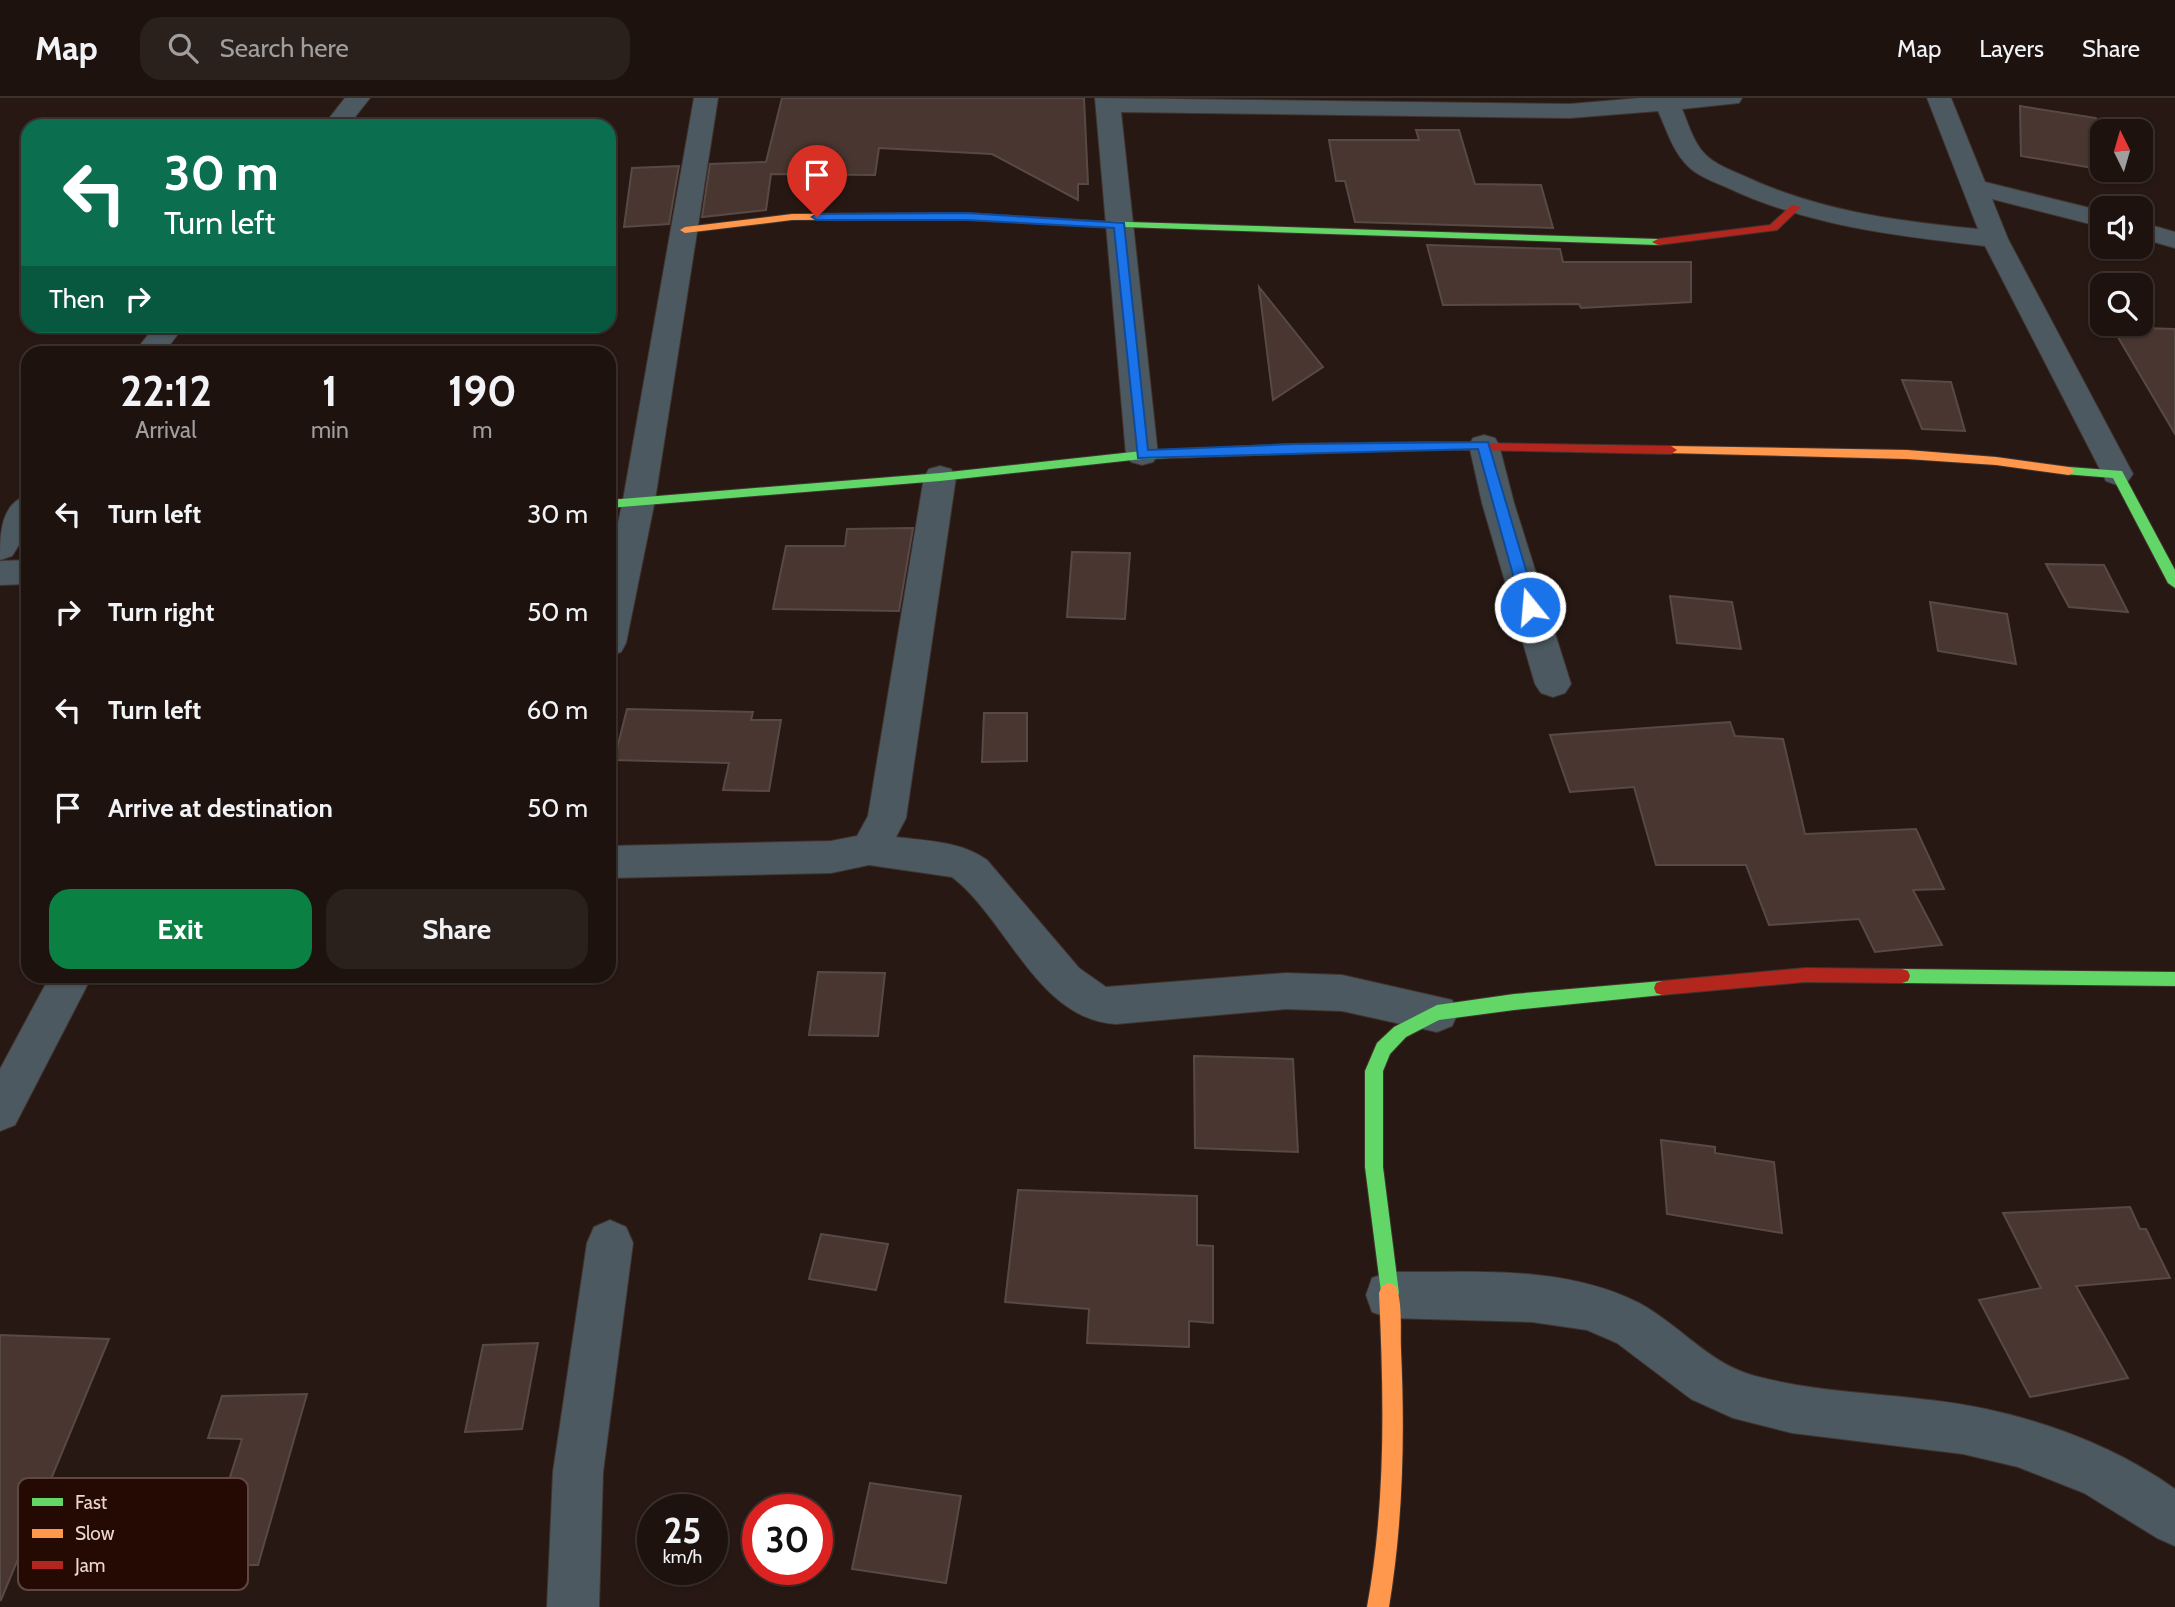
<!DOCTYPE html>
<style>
:root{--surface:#1d120e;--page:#2a201c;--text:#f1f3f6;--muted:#a09e9e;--line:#3b322e;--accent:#0b8043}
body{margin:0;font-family:Cabin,sans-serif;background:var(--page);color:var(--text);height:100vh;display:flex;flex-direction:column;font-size:26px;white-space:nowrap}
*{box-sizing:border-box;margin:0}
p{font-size:23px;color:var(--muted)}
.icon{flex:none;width:38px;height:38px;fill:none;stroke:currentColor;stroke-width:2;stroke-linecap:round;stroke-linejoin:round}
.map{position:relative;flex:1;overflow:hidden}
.panel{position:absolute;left:21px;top:248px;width:595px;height:637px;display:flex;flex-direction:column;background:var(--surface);border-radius:21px;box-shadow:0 2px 5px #0004,0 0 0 2px var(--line)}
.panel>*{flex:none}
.hud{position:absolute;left:21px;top:21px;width:595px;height:214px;border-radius:21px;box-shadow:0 2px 5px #0004,0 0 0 2px var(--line);background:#0b6e4f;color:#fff;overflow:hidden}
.needle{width:46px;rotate:355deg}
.controls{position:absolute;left:2090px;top:21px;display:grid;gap:14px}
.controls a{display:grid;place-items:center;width:63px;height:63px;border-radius:14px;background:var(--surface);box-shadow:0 2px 5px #0004,0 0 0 2px var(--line);font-size:35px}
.speed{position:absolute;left:637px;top:1396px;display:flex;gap:14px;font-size:35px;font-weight:700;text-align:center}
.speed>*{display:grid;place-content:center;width:91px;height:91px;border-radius:50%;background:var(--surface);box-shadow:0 2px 5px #0004,0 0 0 2px var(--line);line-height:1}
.speed small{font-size:18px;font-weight:400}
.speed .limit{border:10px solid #d22;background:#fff;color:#111}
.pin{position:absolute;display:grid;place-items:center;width:60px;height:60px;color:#fff;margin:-72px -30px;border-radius:50% 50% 50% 0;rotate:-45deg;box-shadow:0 0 7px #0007}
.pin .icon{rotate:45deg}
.me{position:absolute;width:77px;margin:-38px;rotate:343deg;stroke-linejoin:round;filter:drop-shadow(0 0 5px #0008)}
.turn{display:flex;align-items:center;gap:24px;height:147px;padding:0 28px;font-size:32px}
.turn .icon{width:91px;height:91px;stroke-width:2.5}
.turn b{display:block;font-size:49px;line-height:60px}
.then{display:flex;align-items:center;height:66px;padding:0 28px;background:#0003;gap:14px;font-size:26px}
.eta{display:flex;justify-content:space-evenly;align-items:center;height:119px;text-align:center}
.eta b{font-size:42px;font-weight:700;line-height:49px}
.action{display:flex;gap:14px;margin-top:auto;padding:14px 28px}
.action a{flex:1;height:80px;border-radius:21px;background:var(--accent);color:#fff;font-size:28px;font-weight:700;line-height:80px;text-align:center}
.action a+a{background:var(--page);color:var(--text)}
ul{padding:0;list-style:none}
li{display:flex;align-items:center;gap:21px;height:98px;padding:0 28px}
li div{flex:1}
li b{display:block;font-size:26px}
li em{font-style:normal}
header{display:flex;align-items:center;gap:42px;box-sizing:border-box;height:98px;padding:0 35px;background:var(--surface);border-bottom:2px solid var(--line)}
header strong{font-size:33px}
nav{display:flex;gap:38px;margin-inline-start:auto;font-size:24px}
.search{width:490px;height:63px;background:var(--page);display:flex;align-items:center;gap:18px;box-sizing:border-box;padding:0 24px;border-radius:21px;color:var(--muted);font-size:26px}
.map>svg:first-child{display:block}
.building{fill:#493630;stroke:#574a46;stroke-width:2}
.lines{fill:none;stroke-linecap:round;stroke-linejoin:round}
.street-casing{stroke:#41342f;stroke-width:2}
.fast-casing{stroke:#41342f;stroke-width:2}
.slow-casing{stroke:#41342f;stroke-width:2}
.jam-casing{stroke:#41342f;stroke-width:2}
.street{fill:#4c5960;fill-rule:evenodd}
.fast{fill:#63d668;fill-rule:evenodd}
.slow{fill:#ff974d;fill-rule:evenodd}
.jam{fill:#b3261e;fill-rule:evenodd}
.route{fill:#1a73e8;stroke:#114b97;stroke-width:2}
.key{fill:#250903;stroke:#604741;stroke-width:2}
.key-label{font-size:19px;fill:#ebd7d1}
</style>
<header>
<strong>Map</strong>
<div class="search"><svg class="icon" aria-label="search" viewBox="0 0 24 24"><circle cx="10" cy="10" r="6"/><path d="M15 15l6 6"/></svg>Search here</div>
<nav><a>Map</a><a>Layers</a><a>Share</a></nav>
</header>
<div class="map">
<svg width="2175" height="1509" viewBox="0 0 2175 1509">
<rect width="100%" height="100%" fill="#271813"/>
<!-- building -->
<path class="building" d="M 782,0 L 1084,0 L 1088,86 L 1078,86 L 1078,102 L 992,56 L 879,50 L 875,77 L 771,76 L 766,112 L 702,119 L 710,66 L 766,64 Z
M 2020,8 L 2096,20 L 2099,71 L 2021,58 Z
M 1416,32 L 1459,32 L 1475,86 L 1541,87 L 1553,130 L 1355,124 L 1345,83 L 1336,83 L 1329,42 L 1419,42 Z
M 679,68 L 669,126 L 624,129 L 632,70 Z
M 1427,147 L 1560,151 L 1563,164 L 1691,164 L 1691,204 L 1581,210 L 1579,206 L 1443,207 Z
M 1259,189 L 1323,269 L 1273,302 Z
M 2112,229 L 2175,231 L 2175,336 Z
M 1902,282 L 1951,284 L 1965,333 L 1922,331 Z
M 913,430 L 899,513 L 773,511 L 786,448 L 845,448 L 847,431 Z
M 1072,454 L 1130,455 L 1125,521 L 1067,519 Z
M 2046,466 L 2104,467 L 2128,514 L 2069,509 Z
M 1670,498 L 1732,504 L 1741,551 L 1677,545 Z
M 1930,504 L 2007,516 L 2016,566 L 1938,553 Z
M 627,611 L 753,614 L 751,622 L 781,622 L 769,693 L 723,692 L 729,665 L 614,662 Z
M 984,615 L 1027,615 L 1027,663 L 982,664 Z
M 1730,624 L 1735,638 L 1783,641 L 1805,736 L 1916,731 L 1944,791 L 1913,792 L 1942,847 L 1875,854 L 1859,821 L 1769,827 L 1746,767 L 1656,767 L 1634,689 L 1570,694 L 1550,637 Z
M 818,874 L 885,875 L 878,938 L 809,937 Z
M 1194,958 L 1293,961 L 1298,1054 L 1195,1050 Z
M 1661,1042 L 1715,1049 L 1715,1055 L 1774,1064 L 1782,1135 L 1667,1116 Z
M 1018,1092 L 1197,1098 L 1197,1147 L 1213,1148 L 1213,1225 L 1189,1223 L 1189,1249 L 1087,1245 L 1089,1211 L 1005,1204 Z
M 2130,1109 L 2140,1131 L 2146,1131 L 2170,1180 L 2076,1188 L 2128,1280 L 2030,1299 L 1979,1202 L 2041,1190 L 2003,1115 Z
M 821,1136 L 888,1146 L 876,1192 L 809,1181 Z
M 0,1237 L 109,1241 L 1,1502 L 0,1501 Z
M 538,1245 L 522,1331 L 465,1334 L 483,1247 Z
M 307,1296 L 258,1467 L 202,1468 L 242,1341 L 208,1340 L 222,1298 Z
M 870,1385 L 961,1398 L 946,1485 L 852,1471 Z"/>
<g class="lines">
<!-- street casing -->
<g class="street-casing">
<path id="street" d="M 345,0 L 370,0 L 348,28 L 323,28 Z
M 694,0 L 718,0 L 655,402 L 626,545 L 621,554 L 609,558 L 609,466 L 623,402 Z
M 1095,0 L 1570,6 L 1640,0 L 1742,0 L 1739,5 L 1682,11 C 1688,25 1693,43 1703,54 C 1713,66 1731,72 1744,78 C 1819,113 1897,123 1978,131 L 1927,0 L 1951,0 L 1985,84 L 2102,113 L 2102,129 L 1992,101 L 2008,141 L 2133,376 L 2128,383 L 2117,387 L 2106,383 L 1985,148 C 1896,138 1808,128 1726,89 C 1712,83 1695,77 1685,65 C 1672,51 1666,30 1658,13 L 1570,20 L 1121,14 L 1158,357 L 1153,364 L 1142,367 L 1131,364 L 1126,357 Z
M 2140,124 L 2175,134 L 2175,150 L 2140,140 Z
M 155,228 L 184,228 L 163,256 L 133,256 Z
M 1484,337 L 1495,340 L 1499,347 L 1514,405 L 1571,586 L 1565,595 L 1553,599 L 1541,595 L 1535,586 L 1482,405 L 1469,347 L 1473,340 Z
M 940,368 L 951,371 L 956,379 L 906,720 L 896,739 C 927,743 961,743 987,762 L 1079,870 L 1106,889 L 1286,875 L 1342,877 L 1452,902 L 1458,915 L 1452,928 L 1437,934 L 1342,913 L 1286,911 L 1116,926 C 1038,922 1007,821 952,779 L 869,767 L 831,775 L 609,780 L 609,748 L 831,743 L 857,738 L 868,718 L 924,379 L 929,371 Z
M 28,397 L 28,433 L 12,458 L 0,462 C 0,436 0,406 28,397 Z
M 28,462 L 28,486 L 0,487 L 0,463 Z
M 50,878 L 92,878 L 15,1027 L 0,1033 L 0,971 Z
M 610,1122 L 626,1129 L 633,1145 L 603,1374 L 599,1509 L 547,1509 L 553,1374 L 587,1145 L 594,1129 Z
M 1389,1174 C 1472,1175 1563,1166 1639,1205 C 1680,1227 1709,1266 1755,1278 C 1815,1294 1877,1295 1938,1303 C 2020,1313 2108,1343 2175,1391 L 2175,1448 L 2157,1440 L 2084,1395 L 2018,1369 L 1963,1356 L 1792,1335 L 1733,1320 L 1691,1301 L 1617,1245 L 1587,1232 L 1532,1224 L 1389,1220 L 1372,1214 L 1366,1197 L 1372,1180 Z"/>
</g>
<!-- fast casing -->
<g class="fast-casing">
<path id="fast" d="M 1097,123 L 1658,141 L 1664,144 L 1658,147 L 1093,128 L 1093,124 Z
M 1423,344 L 1427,345 L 1427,351 L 1142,361 L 940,383 L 609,410 L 609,402 L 940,375 L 1142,353 L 1294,346 Z
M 2069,369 L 2122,373 L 2175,472 L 2175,490 L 2168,485 L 2113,380 L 2064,376 L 2063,373 Z
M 1902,871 L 2175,874 L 2175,888 L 1902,885 L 1896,883 L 1894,878 L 1896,873 Z
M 1662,883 L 1668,885 L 1670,890 L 1668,895 L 1662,897 L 1514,912 L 1439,922 L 1406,939 L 1390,956 L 1383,973 L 1383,1069 L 1399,1195 L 1396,1202 L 1389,1205 L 1382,1202 L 1365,1069 L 1365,973 L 1377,945 L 1394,929 L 1437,907 L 1514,896 Z"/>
</g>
<!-- slow casing -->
<g class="slow-casing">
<path id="slow" d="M 966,115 L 1097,123 L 1102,126 L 1097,129 L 966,121 L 792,122 L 685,135 L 680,132 L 685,129 L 792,116 Z
M 1671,348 L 1907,352 L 1996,359 L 2069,369 L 2075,373 L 2069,377 L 1996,367 L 1907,361 L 1667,355 L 1667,349 Z
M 1389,1185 L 1396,1188 C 1403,1207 1400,1232 1401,1252 C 1405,1339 1403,1424 1389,1509 L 1367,1509 C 1386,1405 1384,1301 1379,1195 L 1382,1188 Z"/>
</g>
<!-- jam casing -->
<g class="jam-casing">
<path id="jam" d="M 1792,107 L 1801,109 L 1777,132 L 1658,147 L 1652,144 L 1658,141 L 1770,127 Z
M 1423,344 L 1671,348 L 1677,352 L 1671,356 L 1419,351 L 1419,345 Z
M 1805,870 L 1902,871 L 1908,873 L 1910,878 L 1908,883 L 1902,885 L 1805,884 L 1662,897 L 1656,895 L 1654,890 L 1656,885 L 1662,883 Z"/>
</g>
<!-- street -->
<use href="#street" class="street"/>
<!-- fast -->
<use href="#fast" class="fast"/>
<!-- slow -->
<use href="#slow" class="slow"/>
<!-- jam -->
<use href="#jam" class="jam"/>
</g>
<!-- route -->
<path class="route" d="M 966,115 L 1124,125 L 1148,352 L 1294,346 L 1488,344 L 1537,509 L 1534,513 L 1525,513 L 1522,509 L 1478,351 L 1138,360 L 1114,130 L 966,122 L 817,122 L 812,119 L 817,116 Z"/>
<!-- legend -->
<rect x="18" y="1380" width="230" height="112" rx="10" class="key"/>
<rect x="32" y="1400" width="31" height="8" fill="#63d668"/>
<rect x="32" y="1431" width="31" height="9" fill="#ff974d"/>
<rect x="32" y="1463" width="31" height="8" fill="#b3261e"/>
<g class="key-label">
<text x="75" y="1411">Fast</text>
<text x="75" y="1442">Slow</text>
<text x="75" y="1474">Jam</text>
</g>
</svg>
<div class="controls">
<a><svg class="needle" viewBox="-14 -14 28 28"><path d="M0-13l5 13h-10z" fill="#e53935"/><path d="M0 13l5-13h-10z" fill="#a09e9e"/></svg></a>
<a><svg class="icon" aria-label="sound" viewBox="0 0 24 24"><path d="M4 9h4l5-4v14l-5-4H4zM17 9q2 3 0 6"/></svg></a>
<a><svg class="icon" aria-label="search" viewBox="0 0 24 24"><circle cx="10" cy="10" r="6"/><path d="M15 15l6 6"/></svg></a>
</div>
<div class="speed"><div>25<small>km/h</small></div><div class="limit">30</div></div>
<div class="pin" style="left:817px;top:119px;background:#d93025"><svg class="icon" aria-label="arrive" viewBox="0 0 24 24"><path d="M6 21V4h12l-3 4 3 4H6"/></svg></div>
<svg class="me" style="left:1530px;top:509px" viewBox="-20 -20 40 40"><circle r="17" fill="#1a73e8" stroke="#fff" stroke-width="3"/><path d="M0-11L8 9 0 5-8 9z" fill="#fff"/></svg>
<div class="hud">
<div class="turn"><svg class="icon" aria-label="left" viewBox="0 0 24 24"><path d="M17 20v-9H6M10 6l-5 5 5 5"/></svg><div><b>30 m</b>Turn left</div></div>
<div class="then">Then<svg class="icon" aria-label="right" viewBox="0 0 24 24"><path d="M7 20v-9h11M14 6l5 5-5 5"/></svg></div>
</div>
<section class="panel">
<div class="eta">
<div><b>22:12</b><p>Arrival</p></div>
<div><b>1</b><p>min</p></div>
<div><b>190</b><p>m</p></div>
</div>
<ul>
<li><svg class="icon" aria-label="left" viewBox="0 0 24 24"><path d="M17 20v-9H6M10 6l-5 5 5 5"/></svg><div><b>Turn left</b></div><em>30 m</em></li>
<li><svg class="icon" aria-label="right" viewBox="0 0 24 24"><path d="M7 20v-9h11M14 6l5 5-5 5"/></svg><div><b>Turn right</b></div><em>50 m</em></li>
<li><svg class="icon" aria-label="left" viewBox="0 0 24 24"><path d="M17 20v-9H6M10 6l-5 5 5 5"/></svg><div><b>Turn left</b></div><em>60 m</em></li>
<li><svg class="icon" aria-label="arrive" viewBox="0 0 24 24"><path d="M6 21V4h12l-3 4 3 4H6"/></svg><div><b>Arrive at destination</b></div><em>50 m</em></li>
</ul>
<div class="action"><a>Exit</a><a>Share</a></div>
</section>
</div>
